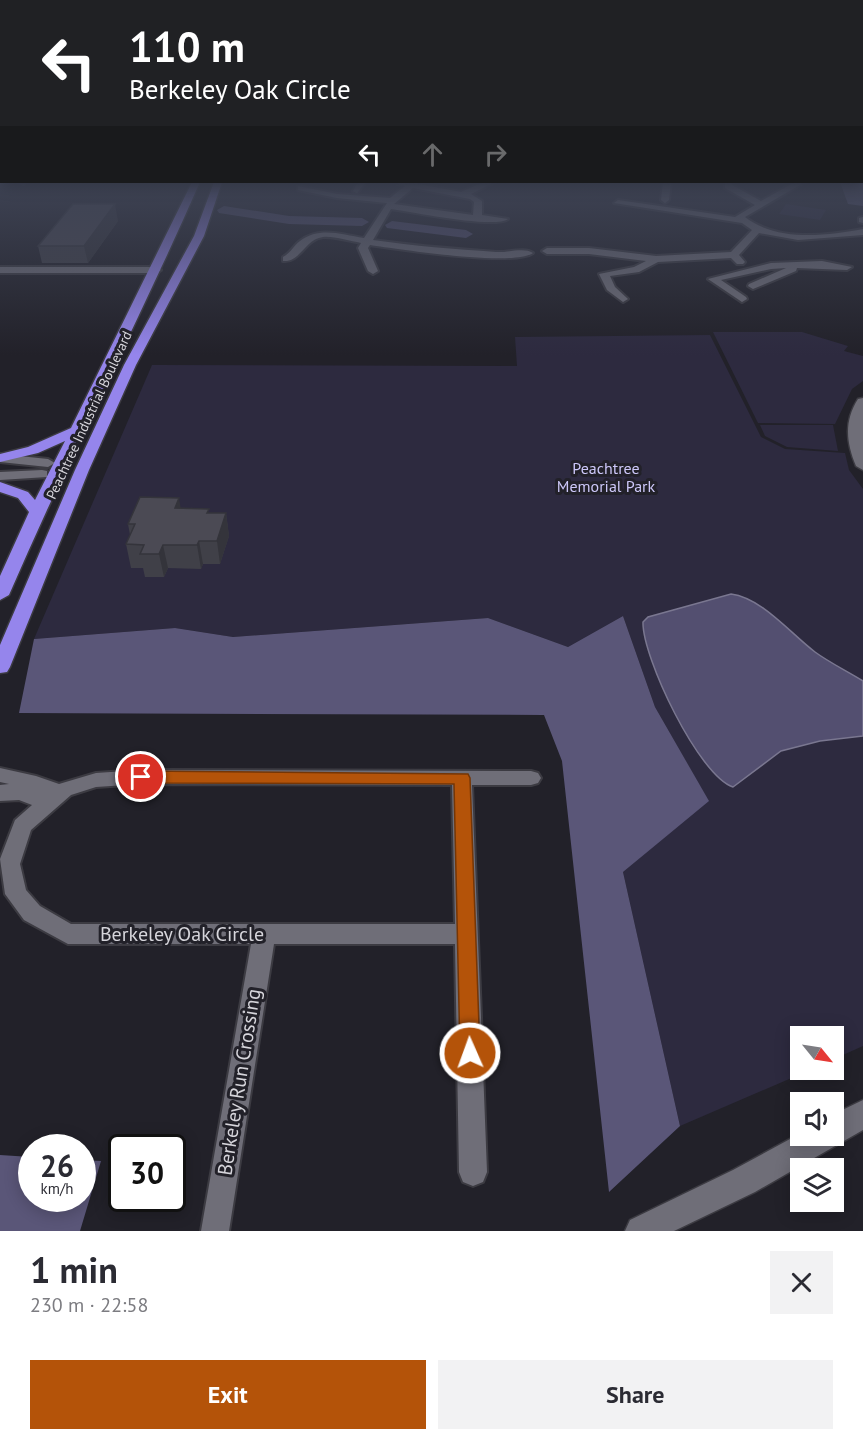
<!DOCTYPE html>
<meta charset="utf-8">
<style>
:root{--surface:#fff;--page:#f2f2f3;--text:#2b2b33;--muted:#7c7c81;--accent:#b45309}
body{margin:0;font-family:"PT Sans",sans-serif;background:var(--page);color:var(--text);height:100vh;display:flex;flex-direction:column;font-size:22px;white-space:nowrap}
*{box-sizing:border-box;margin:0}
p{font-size:20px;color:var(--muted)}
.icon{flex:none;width:33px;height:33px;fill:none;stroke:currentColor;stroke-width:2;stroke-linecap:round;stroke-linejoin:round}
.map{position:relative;height:1231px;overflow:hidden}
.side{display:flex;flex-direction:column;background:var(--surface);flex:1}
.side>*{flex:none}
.top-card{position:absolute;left:0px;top:0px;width:864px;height:183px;box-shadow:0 3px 15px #0003;background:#202124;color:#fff;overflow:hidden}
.needle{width:39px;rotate:120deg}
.controls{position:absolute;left:790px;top:1026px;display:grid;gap:12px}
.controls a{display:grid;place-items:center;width:54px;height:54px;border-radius:0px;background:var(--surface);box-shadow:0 3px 15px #0003;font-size:30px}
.speed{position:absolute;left:18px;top:1134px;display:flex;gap:12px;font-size:30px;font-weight:700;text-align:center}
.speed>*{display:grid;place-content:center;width:78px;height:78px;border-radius:50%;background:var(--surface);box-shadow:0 3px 15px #0003;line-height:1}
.speed small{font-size:15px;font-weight:400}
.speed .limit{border:3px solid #111;border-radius:9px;background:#fff;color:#111}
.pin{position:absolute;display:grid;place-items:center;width:51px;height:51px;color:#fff;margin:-26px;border:3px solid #fff;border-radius:50%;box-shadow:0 2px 6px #0007}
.me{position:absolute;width:66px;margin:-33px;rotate:358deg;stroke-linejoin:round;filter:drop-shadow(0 0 4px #0008)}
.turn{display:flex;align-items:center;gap:21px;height:126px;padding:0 30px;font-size:27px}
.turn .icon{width:78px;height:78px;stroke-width:2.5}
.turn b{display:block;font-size:42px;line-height:51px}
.lanes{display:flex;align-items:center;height:57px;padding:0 30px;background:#0003;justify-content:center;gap:30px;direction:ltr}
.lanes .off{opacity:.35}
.round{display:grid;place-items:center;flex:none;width:63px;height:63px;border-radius:0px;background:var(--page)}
.headline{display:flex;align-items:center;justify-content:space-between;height:102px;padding:0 30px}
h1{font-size:36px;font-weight:800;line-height:45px}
.cta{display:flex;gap:12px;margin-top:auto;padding:12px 30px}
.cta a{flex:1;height:69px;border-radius:0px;background:var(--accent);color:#fff;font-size:24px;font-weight:800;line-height:69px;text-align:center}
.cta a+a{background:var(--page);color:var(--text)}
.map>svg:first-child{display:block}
.green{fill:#2d2a3f}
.forest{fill:#5a5678}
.water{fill:#534f70;stroke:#7a7790;stroke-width:1.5}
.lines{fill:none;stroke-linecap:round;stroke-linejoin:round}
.river{fill:#534f70;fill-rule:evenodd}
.street-casing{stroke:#3c3b42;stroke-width:4}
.secondary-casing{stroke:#3c3b42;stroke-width:3}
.highway-casing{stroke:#3c3b42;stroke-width:3}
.street{fill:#6f6e78;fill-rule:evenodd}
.secondary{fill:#6f6e78;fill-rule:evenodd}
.highway{fill:#9585ec;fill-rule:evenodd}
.wall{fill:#404048}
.shaded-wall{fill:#34343b}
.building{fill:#4b4a54;stroke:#34343b;stroke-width:1.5}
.route{fill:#b45309;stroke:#753606;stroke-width:1.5}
.labels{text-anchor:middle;stroke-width:6;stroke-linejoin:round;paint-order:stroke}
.far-street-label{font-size:14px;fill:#d6d5db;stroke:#222129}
.park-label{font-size:16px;fill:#ccc7f8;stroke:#222129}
.near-street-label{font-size:20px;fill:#d6d5db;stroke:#222129}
</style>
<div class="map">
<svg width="863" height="1231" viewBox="0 0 863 1231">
<rect width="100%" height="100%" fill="#222129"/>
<!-- green -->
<path class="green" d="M 786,204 L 826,210 L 820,220 L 779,214 Z
M 713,332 L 802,332 L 848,346 L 844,351 L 863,356 L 863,381 L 852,389 L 835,424 L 758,423 Z
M 710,335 L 761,437 L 785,449 L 845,453 L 849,470 L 863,489 L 863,1046 L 834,1059 L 834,1036 L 801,1036 L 801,1070 L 810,1070 L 680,1126 L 623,872 L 708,800 L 655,707 L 623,616 L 568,647 L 488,618 L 233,637 L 175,628 L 34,639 L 152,365 L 517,366 L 515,337 Z
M 760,425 L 833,425 L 838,451 L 787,447 L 765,436 Z"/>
<!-- forest -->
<path class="forest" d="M 840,182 L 863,184 L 863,206 L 848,204 Z
M 623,616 L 655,707 L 709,801 L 623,872 L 680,1126 L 609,1192 L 562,761 L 544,715 L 19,713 L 34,639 L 175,628 L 233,637 L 488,618 L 568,647 Z
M 0,1155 L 31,1157 L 32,1198 L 82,1198 L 83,1160 L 101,1161 L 80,1231 L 0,1231 Z"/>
<!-- water -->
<path class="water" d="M 731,594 C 762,598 790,633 815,652 C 830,663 847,671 863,681 L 863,736 L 820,741 L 781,751 L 733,787 C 699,776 642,657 643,622 L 648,617 Z"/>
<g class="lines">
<!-- river -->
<path class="river" d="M 14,182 L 30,182 L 24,186 Z
M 224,206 L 289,216 L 362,218 L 369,222 L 362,226 L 289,224 L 219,213 L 217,210 Z
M 392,221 L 466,230 L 473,234 L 466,238 L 387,228 L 385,225 Z"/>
<!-- street casing -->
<g class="street-casing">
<path id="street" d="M 358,182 L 366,182 L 357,193 L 353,191 Z
M 391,182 L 419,182 L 418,184 L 461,192 L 484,182 L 495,182 L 471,194 L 482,201 L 482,215 L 508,219 C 494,229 413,212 391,209 L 373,240 C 414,246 454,249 496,252 C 507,253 524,247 533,253 C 513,267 398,249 370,245 L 368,248 L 378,271 L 373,274 L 368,271 L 358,248 L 361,243 C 350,241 334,236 323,237 C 305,239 300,263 283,261 L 283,257 C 291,253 293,246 300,241 C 320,226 342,235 364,238 L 387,203 L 337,198 L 298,190 L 298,186 L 337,194 L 390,198 L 405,186 ZM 413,188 L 470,199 L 474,202 L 473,215 L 394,204 Z
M 663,182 L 671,182 L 669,200 L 665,203 L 661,200 Z
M 725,182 L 733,182 L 732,185 L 761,201 L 795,182 L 805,182 L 745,217 C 777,242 826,236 863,229 L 863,235 L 798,240 L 759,233 L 739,255 L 745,262 L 743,264 L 737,264 L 731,258 L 658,262 L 639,272 L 610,276 L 615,287 L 628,299 L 623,302 L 607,290 L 599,274 L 634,267 L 646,261 L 589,254 L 547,254 L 542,251 L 547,248 L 589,248 L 656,256 L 731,252 L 752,230 L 742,223 L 614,203 L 618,200 L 735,217 L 755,205 L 725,188 Z
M 863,217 L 863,223 L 859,222 L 859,218 Z
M 822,261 L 852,267 L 847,270 L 797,268 L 796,271 L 753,289 L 748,286 L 749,284 L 786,268 L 771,269 L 721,280 L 746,297 L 747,299 L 742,302 L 708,279 L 771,263 Z
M 0,267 L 156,267 L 161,270 L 156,273 L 0,273 Z
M 0,454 L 48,459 L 55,463 L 48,467 L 0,462 Z
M 42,470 L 47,471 L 47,477 L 0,480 L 0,472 Z
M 0,768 L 36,776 L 59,784 L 96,773 L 141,770 L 531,771 L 538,773 L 541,778 L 538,783 L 531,785 L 472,785 L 487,1172 L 483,1182 L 473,1186 L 463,1182 L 459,1172 L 455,944 L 274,944 L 229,1231 L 201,1231 L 251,944 L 68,944 L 24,920 L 5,894 L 0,859 L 15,820 L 32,805 L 19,800 L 0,801 L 0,785 L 9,784 L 0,782 ZM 141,784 L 452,785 L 455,924 L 71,924 L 40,906 L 26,890 L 20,864 L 31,830 L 71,795 L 96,787 Z"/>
</g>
<!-- secondary casing -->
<g class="secondary-casing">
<path id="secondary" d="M 863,398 L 863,470 L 856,466 C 846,442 844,421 858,399 Z
M 863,1100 L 863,1130 L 755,1192 L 674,1231 L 625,1231 L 630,1220 L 733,1170 L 801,1133 L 801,1136 L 834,1136 L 834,1114 Z"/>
</g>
<!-- highway casing -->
<g class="highway-casing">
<path id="highway" d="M 192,182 L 200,182 C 139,321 69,456 9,595 L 0,600 L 0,576 L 29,512 L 18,498 L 0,492 L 0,482 L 28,492 L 35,500 L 65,441 L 38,453 L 0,462 L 0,454 L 28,447 L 71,428 Z
M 214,182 L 222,182 L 204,236 L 136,365 L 89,470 L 10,667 L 7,672 L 0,673 L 0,645 L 75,470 L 124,365 L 194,236 Z"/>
</g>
<!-- street -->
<use href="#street" class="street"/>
<!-- secondary -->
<use href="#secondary" class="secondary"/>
<!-- highway -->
<use href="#highway" class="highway"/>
</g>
<!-- wall -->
<path class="wall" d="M 118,221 L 88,263 L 42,263 L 38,246 Z
M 181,508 L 209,513 L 226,513 L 229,536 L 220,564 L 203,564 L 201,569 L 168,568 L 164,577 L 145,577 L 143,568 L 131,568 L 126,544 L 130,535 L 128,524 Z"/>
<!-- shaded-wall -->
<path class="shaded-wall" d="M 115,204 L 118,221 L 88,263 L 84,246 Z
M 179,498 L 183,521 L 175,508 Z
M 226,513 L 229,536 L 220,564 L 217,541 Z
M 199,541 L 203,564 L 201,569 L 197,545 Z
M 163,545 L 168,568 L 164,577 L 159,554 Z"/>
<!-- building -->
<path class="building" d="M 73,204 L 115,204 L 84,246 L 38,246 Z
M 140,497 L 179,498 L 175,508 L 209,509 L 207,513 L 226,513 L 217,541 L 199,541 L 197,545 L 163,545 L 159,554 L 140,554 L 144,545 L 126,544 L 135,524 L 128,524 Z"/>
<!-- sky -->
<linearGradient id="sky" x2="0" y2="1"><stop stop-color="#131217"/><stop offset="0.51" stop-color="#3e4354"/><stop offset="1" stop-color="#3e4354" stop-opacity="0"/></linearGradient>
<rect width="863" height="355" fill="url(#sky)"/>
<!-- route -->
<path class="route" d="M 141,771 L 468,774 L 470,778 L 480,1053 L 477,1060 L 470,1063 L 463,1060 L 460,1053 L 454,784 L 141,783 L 132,777 Z"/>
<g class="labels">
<!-- far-street labels -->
<g class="far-street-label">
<text transform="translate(89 415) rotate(-65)" y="5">Peachtree Industrial Boulevard</text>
</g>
<!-- park labels -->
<g class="park-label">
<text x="606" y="474">Peachtree<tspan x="606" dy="18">Memorial Park</tspan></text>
</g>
<!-- near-street labels -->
<g class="near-street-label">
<text x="182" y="941">Berkeley Oak Circle</text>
<text transform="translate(239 1082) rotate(-81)" y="7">Berkeley Run Crossing</text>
</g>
</g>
</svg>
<div class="controls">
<a><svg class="needle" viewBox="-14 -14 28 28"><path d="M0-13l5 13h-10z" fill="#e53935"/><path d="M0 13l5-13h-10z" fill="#7c7c81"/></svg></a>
<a><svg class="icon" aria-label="sound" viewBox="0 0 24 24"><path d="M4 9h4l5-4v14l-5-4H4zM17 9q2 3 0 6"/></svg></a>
<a><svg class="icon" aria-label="layers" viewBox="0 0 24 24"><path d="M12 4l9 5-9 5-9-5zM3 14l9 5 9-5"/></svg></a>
</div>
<div class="speed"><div>26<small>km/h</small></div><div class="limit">30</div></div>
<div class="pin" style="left:141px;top:777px;background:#d93025"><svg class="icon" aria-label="arrive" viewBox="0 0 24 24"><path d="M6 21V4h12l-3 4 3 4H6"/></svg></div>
<svg class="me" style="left:470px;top:1053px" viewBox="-20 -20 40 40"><circle r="17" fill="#b45309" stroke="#fff" stroke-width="3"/><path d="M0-11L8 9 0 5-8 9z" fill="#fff"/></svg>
<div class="top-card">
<div class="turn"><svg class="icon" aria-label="left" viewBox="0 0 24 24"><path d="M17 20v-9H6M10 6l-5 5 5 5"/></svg><div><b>110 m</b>Berkeley Oak Circle</div></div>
<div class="lanes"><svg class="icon" aria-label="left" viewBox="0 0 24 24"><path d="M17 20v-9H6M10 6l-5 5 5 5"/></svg><svg class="icon off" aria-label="ahead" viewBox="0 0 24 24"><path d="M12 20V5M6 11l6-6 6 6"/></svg><svg class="icon off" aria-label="right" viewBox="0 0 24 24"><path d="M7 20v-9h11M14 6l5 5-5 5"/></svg></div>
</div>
</div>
<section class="side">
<div class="headline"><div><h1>1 min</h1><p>230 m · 22:58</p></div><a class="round"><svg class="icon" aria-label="close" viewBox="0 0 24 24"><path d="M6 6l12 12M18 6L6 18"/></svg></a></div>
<div class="cta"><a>Exit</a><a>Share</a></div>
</section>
